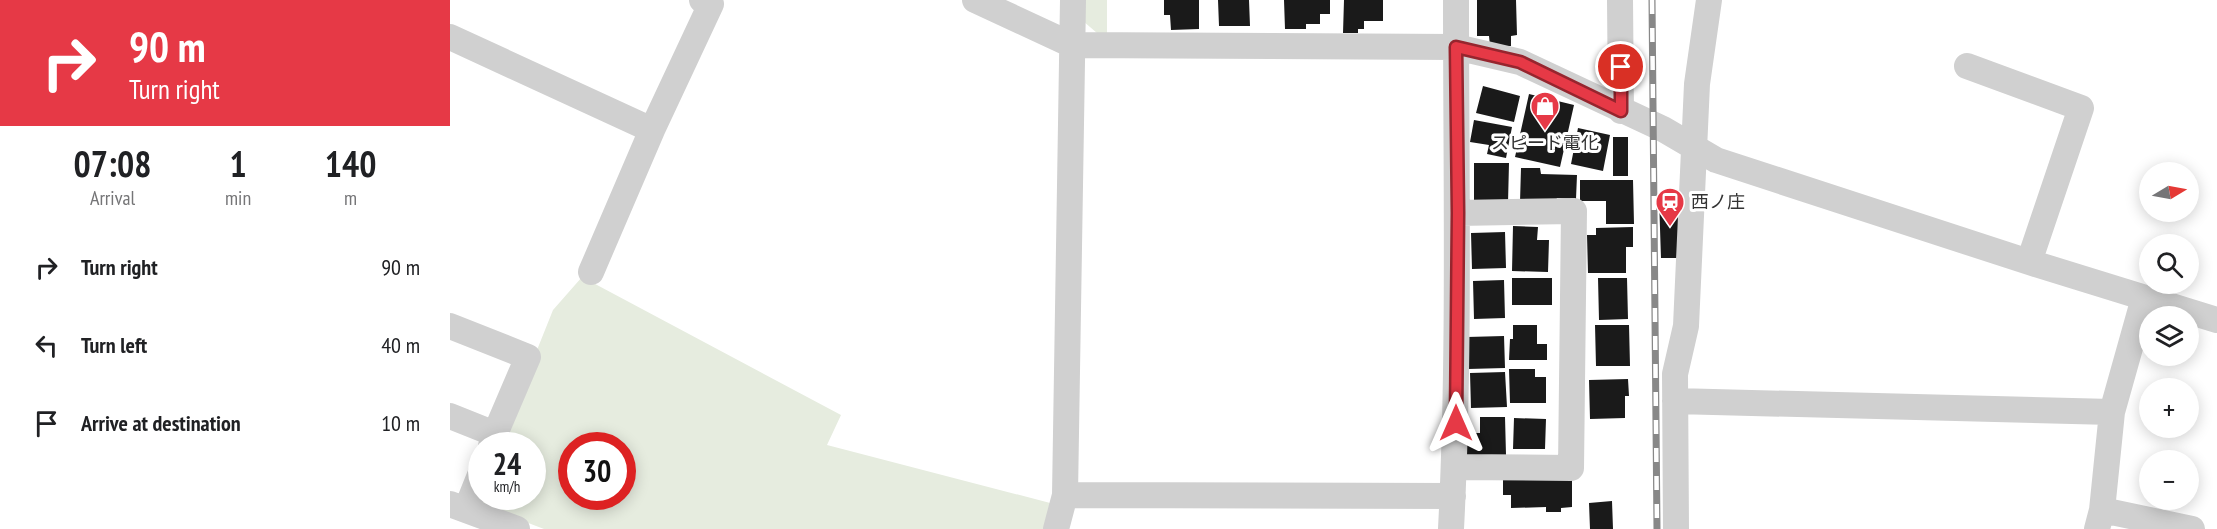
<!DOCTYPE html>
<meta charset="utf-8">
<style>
:root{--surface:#fff;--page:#f6f6f6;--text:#202124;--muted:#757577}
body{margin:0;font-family:"PT Sans Narrow","Noto Sans JP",sans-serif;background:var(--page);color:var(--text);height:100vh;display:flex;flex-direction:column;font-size:22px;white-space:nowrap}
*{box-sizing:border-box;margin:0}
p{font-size:20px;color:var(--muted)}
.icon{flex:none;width:33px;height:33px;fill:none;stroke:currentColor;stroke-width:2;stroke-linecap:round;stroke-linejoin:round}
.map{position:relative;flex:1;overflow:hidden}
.drawer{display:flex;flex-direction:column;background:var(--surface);width:450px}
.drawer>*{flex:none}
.top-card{background:#e63946;color:#fff;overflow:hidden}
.needle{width:39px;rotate:80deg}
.buttons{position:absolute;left:1689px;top:162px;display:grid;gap:12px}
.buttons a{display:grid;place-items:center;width:60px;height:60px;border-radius:50%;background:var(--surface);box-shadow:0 3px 15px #0003;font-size:30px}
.speed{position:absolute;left:18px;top:432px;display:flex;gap:12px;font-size:30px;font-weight:700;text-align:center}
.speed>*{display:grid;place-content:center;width:78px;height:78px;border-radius:50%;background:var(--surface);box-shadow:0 3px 15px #0003;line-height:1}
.speed small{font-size:15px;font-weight:400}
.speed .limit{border:9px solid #d22;background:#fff;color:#111}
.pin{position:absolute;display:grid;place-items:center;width:51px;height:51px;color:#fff;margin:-26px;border:3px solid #fff;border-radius:50%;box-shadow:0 2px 6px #0007}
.me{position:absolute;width:66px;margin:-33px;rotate:0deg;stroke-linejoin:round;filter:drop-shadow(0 0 4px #0008)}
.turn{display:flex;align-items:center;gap:21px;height:126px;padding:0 30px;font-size:27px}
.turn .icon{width:78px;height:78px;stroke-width:2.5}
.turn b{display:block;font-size:42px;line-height:51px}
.eta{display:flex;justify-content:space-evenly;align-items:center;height:102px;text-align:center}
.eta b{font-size:36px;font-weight:800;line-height:42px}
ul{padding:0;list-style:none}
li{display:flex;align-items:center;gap:18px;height:78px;padding:0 30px}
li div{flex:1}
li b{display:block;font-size:22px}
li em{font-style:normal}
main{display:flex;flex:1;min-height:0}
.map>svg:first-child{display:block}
.green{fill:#e6ecdf;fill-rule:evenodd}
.building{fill:#1a1a1a}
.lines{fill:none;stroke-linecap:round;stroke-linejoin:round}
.minor{stroke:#d0d0d0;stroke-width:26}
.rail-casing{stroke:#888;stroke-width:7}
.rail{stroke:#fff;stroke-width:4.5;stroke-dasharray:14;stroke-linecap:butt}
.route-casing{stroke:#96252e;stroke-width:15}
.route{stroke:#e63946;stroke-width:10}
.labels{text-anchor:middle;stroke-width:6;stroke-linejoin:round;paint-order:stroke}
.poi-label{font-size:18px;fill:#333;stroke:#fff}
</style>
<main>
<section class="drawer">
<div class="top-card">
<div class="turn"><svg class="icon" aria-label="right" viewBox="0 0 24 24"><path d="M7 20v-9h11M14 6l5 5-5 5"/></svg><div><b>90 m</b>Turn right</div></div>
</div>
<div class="eta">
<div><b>07:08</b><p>Arrival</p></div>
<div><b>1</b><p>min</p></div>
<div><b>140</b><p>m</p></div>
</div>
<ul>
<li><svg class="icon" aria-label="right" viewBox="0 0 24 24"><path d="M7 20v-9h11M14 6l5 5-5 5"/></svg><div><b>Turn right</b></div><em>90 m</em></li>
<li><svg class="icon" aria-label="left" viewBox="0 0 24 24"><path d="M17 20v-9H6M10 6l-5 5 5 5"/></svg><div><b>Turn left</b></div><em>40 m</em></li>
<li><svg class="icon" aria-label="arrive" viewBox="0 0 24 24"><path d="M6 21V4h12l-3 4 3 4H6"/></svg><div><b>Arrive at destination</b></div><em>10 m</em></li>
</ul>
</section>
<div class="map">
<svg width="1767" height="529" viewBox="0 0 1767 529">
<rect width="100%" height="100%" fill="#fff"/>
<!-- green -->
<path class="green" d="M 633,0 L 657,0 L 657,33 L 647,33 L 633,21 Z
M 132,277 L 391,415 L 377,445 L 604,504 L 597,529 L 94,529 L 36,507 L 29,496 L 82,496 L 82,446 L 49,445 L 103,310 ZM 122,446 L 172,446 L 172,496 L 122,496 Z"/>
<!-- building -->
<path class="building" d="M 714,0 L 749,0 L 749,29 L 721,30 L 720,15 L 714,15 Z
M 768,0 L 799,0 L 800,26 L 769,26 Z
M 834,0 L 880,0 L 880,14 L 870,14 L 870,24 L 856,24 L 856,29 L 835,29 Z
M 894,0 L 933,0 L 933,21 L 914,21 L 914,29 L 908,29 L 908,33 L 893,33 Z
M 1027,0 L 1066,0 L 1067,35 L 1061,36 L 1061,46 L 1040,46 L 1039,36 L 1027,36 Z
M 1033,86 L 1070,96 L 1064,122 L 1026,113 Z
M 1079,94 L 1124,105 L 1110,167 L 1065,157 Z
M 1024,120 L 1062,127 L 1056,158 L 1037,154 L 1039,145 L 1020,142 Z
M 1128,128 L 1160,135 L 1153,171 L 1121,164 Z
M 1163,137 L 1178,137 L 1178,176 L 1163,176 Z
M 1024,163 L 1059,163 L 1058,203 L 1024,203 Z
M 1071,168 L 1090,168 L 1091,174 L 1127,175 L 1126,199 L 1107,198 L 1105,203 L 1070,202 Z
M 1130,180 L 1183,180 L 1184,224 L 1156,224 L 1156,201 L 1130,201 Z
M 1233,197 L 1235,258 L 1211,258 L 1209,198 Z
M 1063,226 L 1088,227 L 1087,240 L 1099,240 L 1098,272 L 1062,271 Z
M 1183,227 L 1183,247 L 1176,247 L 1176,273 L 1138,273 L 1137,235 L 1146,235 L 1146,228 Z
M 1055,232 L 1056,268 L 1022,269 L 1021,233 Z
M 1062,278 L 1102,278 L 1102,305 L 1062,305 Z
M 1148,278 L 1177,278 L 1178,319 L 1149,320 Z
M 1054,280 L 1055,318 L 1024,319 L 1023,281 Z
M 1063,325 L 1087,325 L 1087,344 L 1097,344 L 1097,360 L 1059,360 L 1060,339 L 1063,339 Z
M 1145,325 L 1179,325 L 1180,366 L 1146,366 Z
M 1054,336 L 1055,368 L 1018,369 L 1017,337 Z
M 1059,369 L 1085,369 L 1085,377 L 1096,377 L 1096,403 L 1060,403 Z
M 1055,372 L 1057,407 L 1021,408 L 1020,373 Z
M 1178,379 L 1179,396 L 1175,396 L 1175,418 L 1140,419 L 1139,380 Z
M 1030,417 L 1055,417 L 1056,455 L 1017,455 L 1017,433 L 1030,433 Z
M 1064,418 L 1096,419 L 1095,449 L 1063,449 Z
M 1053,480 L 1122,480 L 1122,507 L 1111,508 L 1111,512 L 1096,512 L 1096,507 L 1061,508 L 1061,495 L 1053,495 Z
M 1162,501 L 1163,529 L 1140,529 L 1139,503 Z"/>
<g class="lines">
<!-- minor -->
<path class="minor" d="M 525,0 L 622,45 L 1006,47 L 1070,62 L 1213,129 L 1266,160 L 1579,262 L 1767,320
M 1170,0 L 1171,111
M 0,37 L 202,130 L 141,272
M 1517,66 L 1631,108 L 1579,262
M 202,130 L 261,4 L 252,0
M 0,326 L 78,357 L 45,434
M 1225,401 L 1662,412
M 0,416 L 45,434 L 41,446
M 1006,467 L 1121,468 L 1124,211 L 1008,213
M 615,495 L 1003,496
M 0,504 L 67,529
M 16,510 L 32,470
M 1652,510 L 1742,529
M 606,529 L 615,495 L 623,0
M 1001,529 C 1010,353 1006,176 1006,0
M 1226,529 L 1225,374 L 1236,326 L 1247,84 L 1259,0
M 1647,529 L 1652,510 L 1662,412 L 1694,298"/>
<!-- rail casing -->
<g class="rail-casing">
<path id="rail" d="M 1202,0 L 1207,529"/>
</g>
<!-- rail -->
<use href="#rail" class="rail"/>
</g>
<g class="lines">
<!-- route casing -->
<g class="route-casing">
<path id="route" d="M 1006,423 L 1008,213 L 1006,47 L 1070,62 L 1171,111 L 1171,67"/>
</g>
<!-- route -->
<use href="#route" class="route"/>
</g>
<!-- icons -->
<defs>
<g id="shop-pin" transform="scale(1.5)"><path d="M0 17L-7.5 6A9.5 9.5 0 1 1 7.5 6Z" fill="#e63946" stroke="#fff"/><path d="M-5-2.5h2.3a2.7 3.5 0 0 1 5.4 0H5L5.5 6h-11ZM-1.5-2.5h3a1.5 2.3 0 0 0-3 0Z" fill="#fff"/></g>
<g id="station-pin" transform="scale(1.5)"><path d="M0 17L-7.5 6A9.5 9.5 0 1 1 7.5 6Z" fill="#e63946" stroke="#fff"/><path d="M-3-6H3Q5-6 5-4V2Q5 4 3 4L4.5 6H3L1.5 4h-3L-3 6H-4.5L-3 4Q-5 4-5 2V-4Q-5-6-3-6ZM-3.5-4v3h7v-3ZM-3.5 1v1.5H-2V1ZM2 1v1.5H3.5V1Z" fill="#fff"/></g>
</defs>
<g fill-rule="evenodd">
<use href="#shop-pin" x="1095" y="106"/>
<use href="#station-pin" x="1220" y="202"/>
</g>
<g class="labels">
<!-- poi labels -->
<g class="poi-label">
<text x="1095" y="149">スピード電化</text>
<text x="1241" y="208" text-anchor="start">西ノ庄</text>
</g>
</g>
</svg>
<div class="buttons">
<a><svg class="needle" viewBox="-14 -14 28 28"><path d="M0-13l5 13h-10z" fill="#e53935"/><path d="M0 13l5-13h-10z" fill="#757577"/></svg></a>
<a><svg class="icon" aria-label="search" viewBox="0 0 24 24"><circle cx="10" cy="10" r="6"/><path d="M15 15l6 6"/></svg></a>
<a><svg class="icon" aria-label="layers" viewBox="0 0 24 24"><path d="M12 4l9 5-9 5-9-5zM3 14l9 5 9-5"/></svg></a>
<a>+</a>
<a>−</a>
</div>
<div class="speed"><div>24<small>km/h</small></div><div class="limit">30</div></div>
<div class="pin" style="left:1171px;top:67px;background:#d93025"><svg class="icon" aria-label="arrive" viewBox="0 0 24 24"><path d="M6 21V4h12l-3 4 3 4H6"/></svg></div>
<svg class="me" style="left:1006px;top:423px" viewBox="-20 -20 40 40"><path d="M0-17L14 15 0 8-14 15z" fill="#e63946" stroke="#fff" stroke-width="4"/></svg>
</div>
</main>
